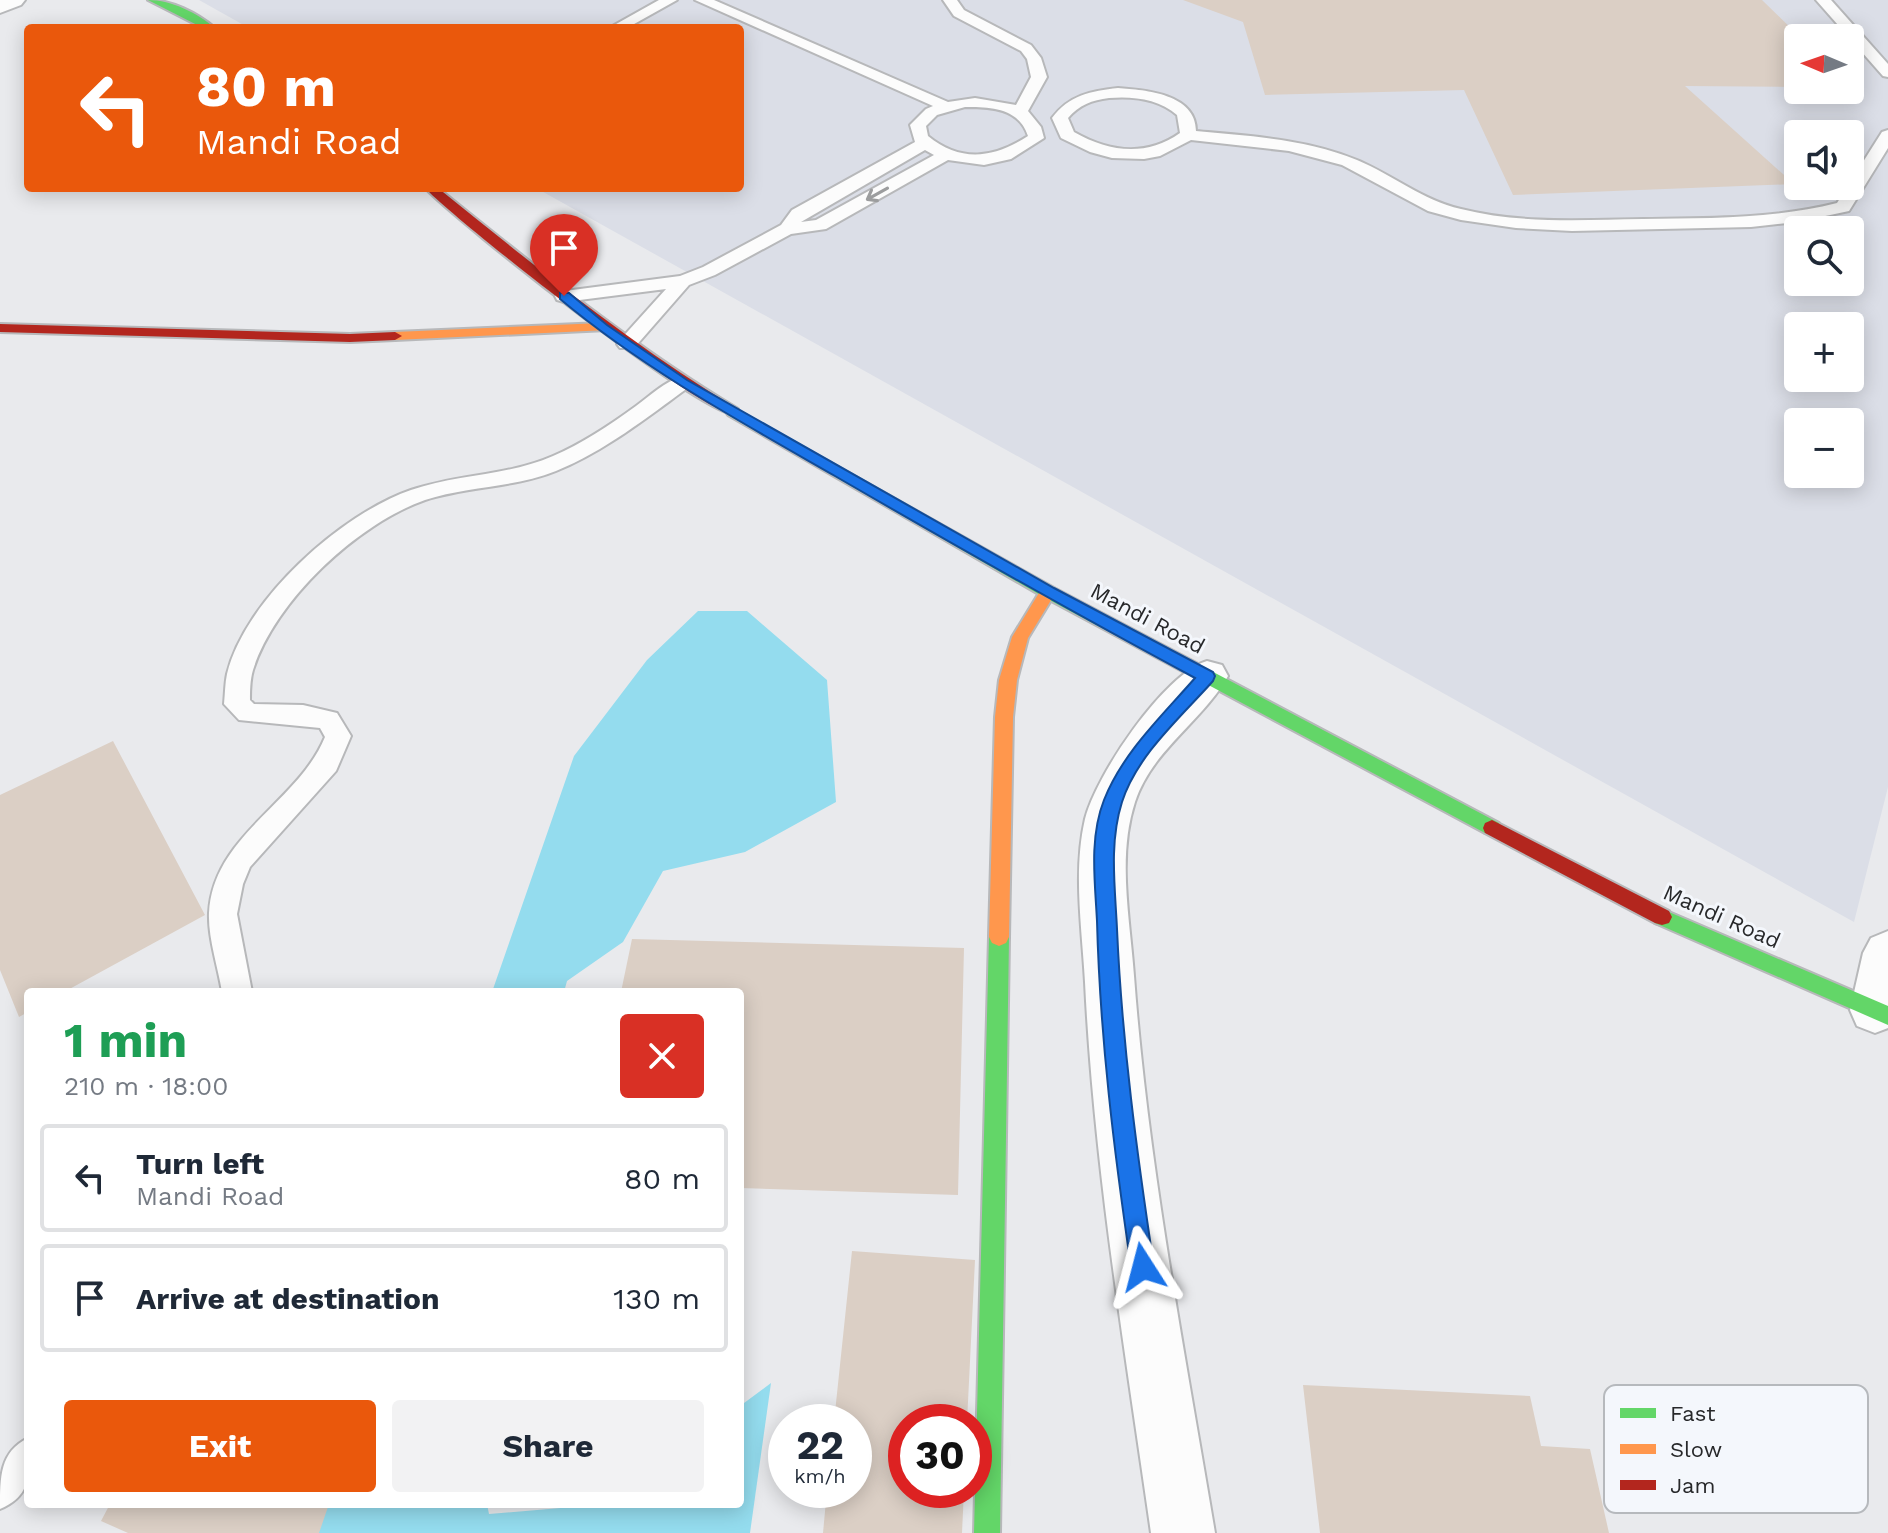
<!DOCTYPE html>
<meta charset="utf-8">
<style>
:root{--surface:#fff;--page:#f2f2f3;--text:#1f2937;--muted:#747a83;--line:#e0e1e3;--accent:#ea580c}
body{margin:0;font-family:"Work Sans",sans-serif;background:var(--page);color:var(--text);height:100vh;display:flex;flex-direction:column;font-size:30px;white-space:nowrap}
*{box-sizing:border-box;margin:0}
p{font-size:26px;color:var(--muted)}
.icon{flex:none;width:44px;height:44px;fill:none;stroke:currentColor;stroke-width:2;stroke-linecap:round;stroke-linejoin:round}
.map{position:relative;flex:1;overflow:hidden}
.sheet{position:absolute;left:24px;top:988px;width:720px;height:520px;display:flex;flex-direction:column;background:var(--surface);border-radius:8px;box-shadow:0 4px 20px #0003}
.sheet>*{flex:none}
.guide{position:absolute;left:24px;top:24px;width:720px;height:168px;border-radius:8px;box-shadow:0 4px 20px #0003;background:#ea580c;color:#fff;overflow:hidden}
.needle{width:52px;rotate:272deg}
.fabs{position:absolute;left:1784px;top:24px;display:grid;gap:16px}
.fabs a{display:grid;place-items:center;width:80px;height:80px;border-radius:8px;background:var(--surface);box-shadow:0 4px 20px #0003;font-size:40px}
.speed{position:absolute;left:768px;top:1404px;display:flex;gap:16px;font-size:40px;font-weight:700;text-align:center}
.speed>*{display:grid;place-content:center;width:104px;height:104px;border-radius:50%;background:var(--surface);box-shadow:0 4px 20px #0003;line-height:1}
.speed small{font-size:20px;font-weight:400}
.speed .limit{border:12px solid #d22;background:#fff;color:#111}
.pin{position:absolute;display:grid;place-items:center;width:68px;height:68px;color:#fff;margin:-82px -34px;border-radius:50% 50% 50% 0;rotate:-45deg;box-shadow:0 0 8px #0007}
.pin .icon{rotate:45deg}
.me{position:absolute;width:88px;margin:-44px;rotate:351deg;stroke-linejoin:round;filter:drop-shadow(0 0 6px #0008)}
.turn{display:flex;align-items:center;gap:28px;height:168px;padding:0 40px;font-size:36px}
.turn .icon{width:104px;height:104px;stroke-width:2.5}
.turn b{display:block;font-size:56px;line-height:68px}
.round{display:grid;place-items:center;flex:none;width:84px;height:84px;border-radius:8px;background:var(--page)}
.summary{display:flex;align-items:center;justify-content:space-between;height:136px;padding:0 40px}
h1{font-size:48px;font-weight:700;line-height:60px;color:#1e9e55}
.action{display:flex;gap:16px;margin-top:auto;padding:16px 40px}
.action a{flex:1;height:92px;border-radius:8px;background:var(--accent);color:#fff;font-size:32px;font-weight:700;line-height:92px;text-align:center}
.action a+a{background:var(--page);color:var(--text)}
ul{padding:0;list-style:none}
li{display:flex;align-items:center;gap:24px;height:108px;margin:0 16px 12px;padding:0 24px;border:4px solid var(--line);border-radius:8px}
li div{flex:1}
li b{display:block;font-size:30px}
li em{font-style:normal}
.map>svg:first-child{display:block}
.built{fill:#dbdee7;fill-rule:evenodd}
.water{fill:#94dcee}
.building{fill:#dbcfc5}
.lines{fill:none;stroke-linecap:round;stroke-linejoin:round}
.lane-casing{stroke:#b7b8ba;stroke-width:4}
.street-casing{stroke:#b7b8ba;stroke-width:4}
.fast-casing{stroke:#b7b8ba;stroke-width:4}
.slow-casing{stroke:#b7b8ba;stroke-width:4}
.jam-casing{stroke:#b7b8ba;stroke-width:4}
.lane{fill:#fcfcfc;fill-rule:evenodd}
.street{fill:#fcfcfc;fill-rule:evenodd}
.fast{fill:#63d668;fill-rule:evenodd}
.slow{fill:#ff974d;fill-rule:evenodd}
.jam{fill:#b3261e;fill-rule:evenodd}
.oneway{stroke:#9c9d9e}
.route{fill:#1a73e8;stroke:#114b97;stroke-width:2}
.labels{text-anchor:middle;stroke-width:6;stroke-linejoin:round;paint-order:stroke}
.street-label{font-size:22px;fill:#27282a;stroke:#f4f7fc}
.key{fill:#f4f7fc;stroke:#b6b9bd;stroke-width:2}
.key-label{font-size:22px;fill:#27282a}
</style>
<div class="map">
<svg width="1888" height="1533" viewBox="0 0 1888 1533">
<rect width="100%" height="100%" fill="#e9eaed"/>
<!-- built -->
<path class="built" d="M 199,0 L 1888,0 L 1888,787 L 1854,922 L 536,188 L 740,188 L 740,28 L 249,28 ZM 1798,38 L 1850,38 L 1850,90 L 1798,90 ZM 1798,134 L 1850,134 L 1850,186 L 1798,186 ZM 1798,230 L 1850,230 L 1850,282 L 1798,282 ZM 1798,326 L 1850,326 L 1850,378 L 1798,378 ZM 1798,422 L 1850,422 L 1850,474 L 1798,474 Z"/>
<!-- water -->
<path class="water" d="M 698,611 L 747,611 L 827,680 L 836,802 L 745,852 L 663,871 L 623,942 L 567,981 L 564,992 L 492,992 L 574,756 L 647,660 Z
M 771,1383 L 750,1533 L 274,1533 L 288,1504 L 487,1504 L 489,1514 L 607,1504 L 740,1504 L 740,1406 Z"/>
<!-- building -->
<path class="building" d="M 1183,0 L 1762,0 L 1801,38 L 1798,38 L 1798,87 L 1685,86 L 1794,184 L 1513,195 L 1464,90 L 1265,95 L 1243,22 Z
M 113,741 L 205,915 L 64,992 L 28,992 L 28,1012 L 19,1017 L 0,970 L 0,795 Z
M 632,939 L 964,948 L 958,1195 L 740,1188 L 740,992 L 621,992 Z
M 852,1251 L 975,1260 L 967,1422 L 906,1422 L 906,1490 L 964,1490 L 962,1533 L 823,1533 L 827,1490 L 854,1490 L 854,1422 L 834,1422 Z
M 1303,1385 L 1530,1396 L 1541,1446 L 1590,1449 L 1609,1533 L 1320,1533 Z
M 110,1504 L 329,1504 L 319,1533 L 128,1533 L 101,1521 Z"/>
<g class="lines">
<!-- lane casing -->
<g class="lane-casing">
<path id="lane" d="M 659,0 L 677,0 L 627,28 L 609,28 Z
M 695,0 L 714,0 L 948,102 L 975,98 L 1016,105 L 1031,77 L 1027,59 L 1021,51 L 954,16 L 943,0 L 957,0 L 964,10 L 1031,45 L 1041,58 L 1047,77 L 1028,111 L 1041,127 L 1044,138 L 1011,159 L 984,165 L 948,160 L 826,229 L 791,234 L 715,275 L 689,285 L 634,348 L 620,348 L 617,344 L 620,340 L 666,289 L 564,302 L 557,300 L 555,296 L 557,292 L 680,276 L 703,267 L 781,225 L 792,210 L 915,142 L 910,125 L 926,109 L 933,106 ZM 965,107 C 991,107 1019,108 1028,136 C 994,158 961,163 928,136 L 926,126 L 937,115 ZM 925,150 L 934,155 L 816,220 L 801,222 Z
M 1816,0 L 1831,0 L 1888,64 L 1888,77 L 1883,76 Z
M 1118,88 C 1146,90 1196,94 1196,131 C 1250,136 1307,139 1357,160 C 1393,175 1422,200 1461,209 C 1520,224 1583,220 1643,219 C 1708,218 1773,219 1837,203 L 1882,132 L 1888,130 L 1888,148 L 1849,211 L 1797,222 L 1751,227 L 1572,231 L 1516,228 L 1461,220 L 1428,211 L 1342,165 L 1289,151 L 1191,140 L 1160,156 L 1144,159 L 1112,158 L 1090,152 L 1061,138 L 1052,118 C 1069,95 1091,91 1118,88 ZM 1109,98 C 1133,96 1159,99 1177,115 L 1180,133 C 1146,157 1109,152 1074,132 L 1068,118 C 1079,105 1092,100 1109,98 Z
M 682,377 L 689,379 L 692,383 L 689,387 C 646,418 605,451 556,471 C 514,488 468,486 425,500 C 357,524 275,601 253,670 C 250,680 250,691 250,700 L 254,704 L 303,705 L 337,713 L 351,736 L 336,771 L 250,867 L 243,884 L 237,914 L 252,992 L 222,992 C 218,967 208,938 209,913 C 213,835 298,803 325,737 L 320,728 L 239,720 L 224,704 C 225,694 225,683 227,674 C 245,600 341,514 411,490 C 458,474 507,476 553,456 C 583,443 610,425 636,406 C 650,396 665,381 682,377 Z
M 28,1438 C 28,1470 35,1494 0,1509 C 0,1476 0,1452 28,1438 Z"/>
</g>
<!-- street casing -->
<g class="street-casing">
<path id="street" d="M 0,0 L 25,0 L 21,5 L 0,13 Z
M 1207,661 L 1222,665 L 1228,676 C 1202,722 1152,750 1135,802 C 1117,857 1130,919 1134,976 C 1148,1164 1184,1348 1215,1533 L 1151,1533 C 1125,1350 1094,1167 1085,982 C 1082,928 1073,871 1085,819 C 1096,775 1164,674 1207,661 Z
M 1888,931 L 1888,1028 L 1875,1033 L 1857,1026 L 1850,1010 L 1863,953 L 1871,938 Z"/>
</g>
<!-- fast casing -->
<g class="fast-casing">
<path id="fast" d="M 148,0 C 172,0 197,13 215,28 L 203,28 Z
M 733,408 L 1054,588 L 1499,823 L 1501,828 L 1499,833 L 1485,833 L 1042,596 L 728,415 L 726,412 Z
M 1662,909 L 1888,1006 L 1888,1025 L 1655,923 L 1652,917 L 1655,911 Z
M 999,928 L 1006,931 L 1009,937 L 1000,1533 L 974,1533 L 989,937 L 992,931 Z"/>
</g>
<!-- slow casing -->
<g class="slow-casing">
<path id="slow" d="M 602,323 L 607,324 L 607,330 L 395,340 L 388,336 L 395,332 Z
M 1048,586 L 1056,592 L 1028,638 L 1017,680 L 1013,717 L 1009,937 L 1006,943 L 999,946 L 992,943 L 989,937 L 995,717 L 999,680 L 1012,637 L 1042,588 Z"/>
</g>
<!-- jam casing -->
<g class="jam-casing">
<path id="jam" d="M 425,188 L 438,188 C 535,266 631,345 738,409 L 738,415 C 707,420 456,221 425,188 Z
M 0,324 L 350,334 L 395,332 L 402,336 L 395,340 L 350,342 L 0,332 Z
M 1492,820 L 1669,911 L 1672,917 L 1669,923 L 1662,925 L 1655,923 L 1485,833 L 1483,828 L 1485,823 Z"/>
</g>
<!-- lane -->
<use href="#lane" class="lane"/>
<!-- street -->
<use href="#street" class="street"/>
<!-- fast -->
<use href="#fast" class="fast"/>
<!-- slow -->
<use href="#slow" class="slow"/>
<!-- jam -->
<use href="#jam" class="jam"/>
</g>
<!-- one-way arrows -->
<defs><path id="oneway-shaft" d="M-6 0H5M1.5-3L5.5 0L1.5 3" fill="none" stroke-width="1.6" stroke-linecap="round" stroke-linejoin="round" transform="scale(2)"/></defs>
<use class="oneway" href="#oneway-shaft" transform="translate(877 194) rotate(151)"/>
<!-- route -->
<path class="route" d="M 560,293 L 569,293 L 607,325 L 687,380 L 1054,588 L 1213,672 L 1215,676 L 1213,681 C 1181,717 1137,755 1122,802 C 1109,843 1115,886 1117,929 C 1122,1043 1137,1154 1154,1267 L 1151,1275 L 1143,1279 L 1134,1275 L 1131,1267 C 1114,1151 1100,1037 1097,921 C 1095,881 1089,838 1104,800 C 1123,752 1162,716 1195,678 C 1074,613 954,545 835,476 C 739,421 644,369 560,299 Z"/>
<g class="labels">
<!-- street labels -->
<g class="street-label">
<text transform="translate(1148 618) rotate(28)" y="8">Mandi Road</text>
<text transform="translate(1722 916) rotate(24)" y="8">Mandi Road</text>
</g>
</g>
<!-- legend -->
<rect x="1604" y="1385" width="264" height="128" rx="12" class="key"/>
<rect x="1620" y="1408" width="36" height="10" fill="#63d668"/>
<rect x="1620" y="1444" width="36" height="10" fill="#ff974d"/>
<rect x="1620" y="1480" width="36" height="10" fill="#b3261e"/>
<g class="key-label">
<text x="1670" y="1421">Fast</text>
<text x="1670" y="1457">Slow</text>
<text x="1670" y="1493">Jam</text>
</g>
</svg>
<div class="fabs">
<a><svg class="needle" viewBox="-14 -14 28 28"><path d="M0-13l5 13h-10z" fill="#e53935"/><path d="M0 13l5-13h-10z" fill="#747a83"/></svg></a>
<a><svg class="icon" aria-label="sound" viewBox="0 0 24 24"><path d="M4 9h4l5-4v14l-5-4H4zM17 9q2 3 0 6"/></svg></a>
<a><svg class="icon" aria-label="search" viewBox="0 0 24 24"><circle cx="10" cy="10" r="6"/><path d="M15 15l6 6"/></svg></a>
<a>+</a>
<a>−</a>
</div>
<div class="speed"><div>22<small>km/h</small></div><div class="limit">30</div></div>
<div class="pin" style="left:564px;top:296px;background:#d93025"><svg class="icon" aria-label="arrive" viewBox="0 0 24 24"><path d="M6 21V4h12l-3 4 3 4H6"/></svg></div>
<svg class="me" style="left:1143px;top:1267px" viewBox="-20 -20 40 40"><path d="M0-17L14 15 0 8-14 15z" fill="#1a73e8" stroke="#fff" stroke-width="4"/></svg>
<div class="guide">
<div class="turn"><svg class="icon" aria-label="left" viewBox="0 0 24 24"><path d="M17 20v-9H6M10 6l-5 5 5 5"/></svg><div><b>80 m</b>Mandi Road</div></div>
</div>
<section class="sheet">
<div class="summary"><div><h1>1 min</h1><p>210 m · 18:00</p></div><a class="round" style="background:#d93025;color:#fff"><svg class="icon" aria-label="close" viewBox="0 0 24 24"><path d="M6 6l12 12M18 6L6 18"/></svg></a></div>
<ul>
<li><svg class="icon" aria-label="left" viewBox="0 0 24 24"><path d="M17 20v-9H6M10 6l-5 5 5 5"/></svg><div><b>Turn left</b><p>Mandi Road</p></div><em>80 m</em></li>
<li><svg class="icon" aria-label="arrive" viewBox="0 0 24 24"><path d="M6 21V4h12l-3 4 3 4H6"/></svg><div><b>Arrive at destination</b></div><em>130 m</em></li>
</ul>
<div class="action"><a>Exit</a><a>Share</a></div>
</section>
</div>
